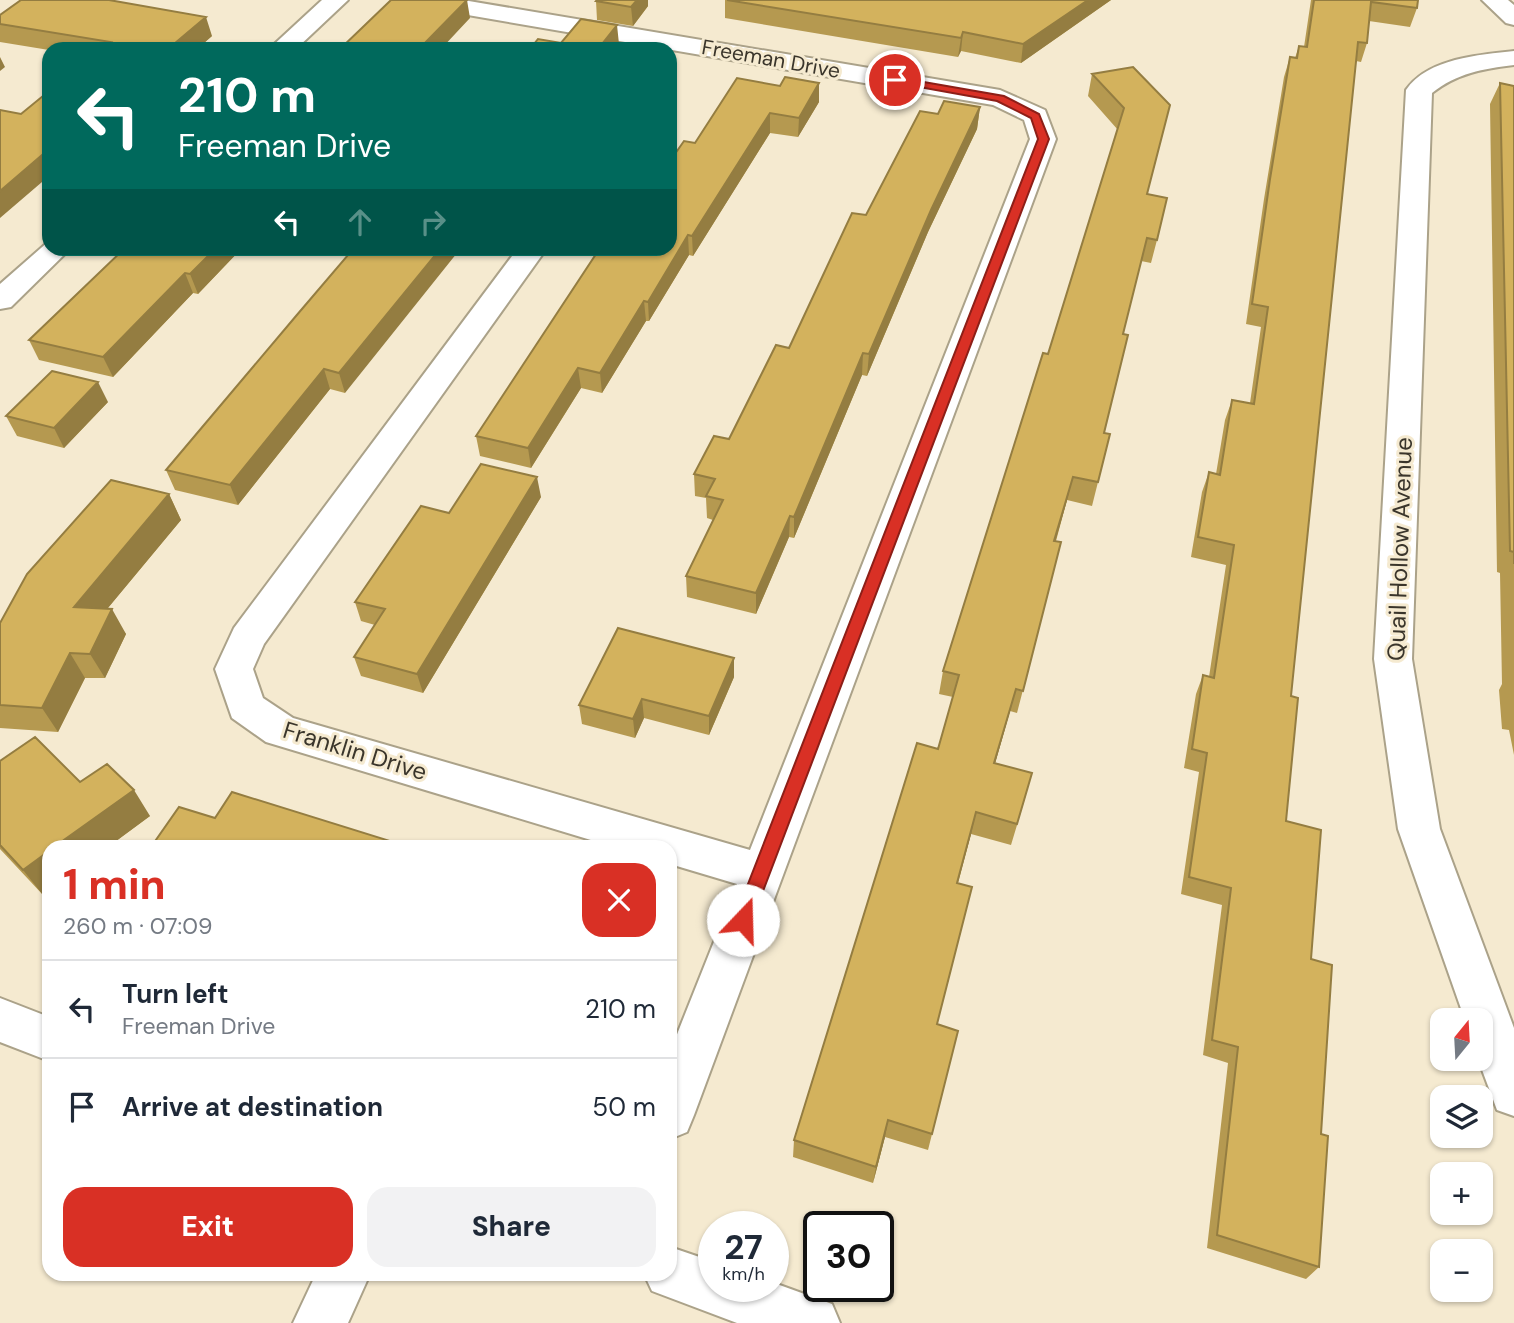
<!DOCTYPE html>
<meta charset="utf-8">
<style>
:root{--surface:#fff;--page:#f2f2f3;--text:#1f2937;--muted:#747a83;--line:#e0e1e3;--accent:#d93025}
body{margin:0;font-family:"DM Sans",sans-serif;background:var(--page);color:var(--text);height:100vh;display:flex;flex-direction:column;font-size:26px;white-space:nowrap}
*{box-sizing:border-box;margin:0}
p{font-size:23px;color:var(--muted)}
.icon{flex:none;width:38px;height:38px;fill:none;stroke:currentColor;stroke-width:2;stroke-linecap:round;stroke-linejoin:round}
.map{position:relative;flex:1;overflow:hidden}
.side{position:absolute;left:42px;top:840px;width:635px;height:441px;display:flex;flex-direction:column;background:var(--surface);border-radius:21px;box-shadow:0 2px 5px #0004}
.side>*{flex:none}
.hud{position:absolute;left:42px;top:42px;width:635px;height:214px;border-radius:21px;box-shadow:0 2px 5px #0004;background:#00695c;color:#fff;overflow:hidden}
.needle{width:46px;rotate:18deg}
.controls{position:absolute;left:1430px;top:1008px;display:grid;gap:14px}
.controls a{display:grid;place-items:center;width:63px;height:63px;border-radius:14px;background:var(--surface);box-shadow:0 2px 5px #0004;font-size:35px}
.speed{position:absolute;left:698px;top:1211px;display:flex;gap:14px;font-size:35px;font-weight:700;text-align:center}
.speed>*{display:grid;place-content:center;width:91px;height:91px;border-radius:50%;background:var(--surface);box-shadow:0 2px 5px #0004;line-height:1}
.speed small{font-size:18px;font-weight:400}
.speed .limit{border:4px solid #111;border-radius:10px;background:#fff;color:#111}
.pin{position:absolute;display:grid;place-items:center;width:60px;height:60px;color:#fff;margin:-30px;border:4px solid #fff;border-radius:50%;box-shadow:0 2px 7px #0007}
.me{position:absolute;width:77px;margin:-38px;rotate:21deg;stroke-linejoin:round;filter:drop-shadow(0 0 5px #0008)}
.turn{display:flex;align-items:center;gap:24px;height:147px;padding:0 21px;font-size:32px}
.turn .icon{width:91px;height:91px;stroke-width:2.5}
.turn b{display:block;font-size:49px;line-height:60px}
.lanes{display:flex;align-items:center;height:66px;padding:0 21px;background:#0003;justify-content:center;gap:35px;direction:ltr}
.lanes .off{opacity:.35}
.round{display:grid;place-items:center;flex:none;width:74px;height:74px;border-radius:21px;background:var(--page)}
.head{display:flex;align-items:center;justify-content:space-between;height:119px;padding:0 21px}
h1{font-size:42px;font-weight:800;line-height:52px;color:var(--accent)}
.action{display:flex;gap:14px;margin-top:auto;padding:14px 21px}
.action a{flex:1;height:80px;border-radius:21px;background:var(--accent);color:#fff;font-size:28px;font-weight:800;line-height:80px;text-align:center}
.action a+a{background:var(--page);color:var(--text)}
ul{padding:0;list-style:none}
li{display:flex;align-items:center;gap:21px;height:98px;padding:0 21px;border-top:2px solid var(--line)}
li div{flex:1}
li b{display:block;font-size:26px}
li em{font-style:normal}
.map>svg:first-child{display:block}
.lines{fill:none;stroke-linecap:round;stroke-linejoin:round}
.minor-casing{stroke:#aba289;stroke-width:4}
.minor{fill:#fff;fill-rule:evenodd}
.wall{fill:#b59950}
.shaded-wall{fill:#947d41}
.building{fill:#d3b25d;stroke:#947d41;stroke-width:2}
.route{fill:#d93025;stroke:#8d1f18;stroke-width:2}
.labels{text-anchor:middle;stroke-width:6;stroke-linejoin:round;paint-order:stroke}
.far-street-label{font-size:21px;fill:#3a352b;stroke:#f5ead0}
.street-label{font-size:24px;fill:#3a352b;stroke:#f5ead0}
</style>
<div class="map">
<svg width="1514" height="1323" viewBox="0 0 1514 1323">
<rect width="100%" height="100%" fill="#f5ead0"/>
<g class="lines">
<!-- minor casing -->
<g class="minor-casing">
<path id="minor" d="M 322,0 L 348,0 L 296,49 L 269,49 Z
M 409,0 L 463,0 L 1000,90 L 1045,110 L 1056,139 L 694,1115 L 687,1132 L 670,1139 L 670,1052 L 737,884 L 670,864 L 670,847 L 614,847 L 266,742 L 232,718 L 215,669 L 234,628 L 518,248 L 547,248 L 264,644 L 253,669 L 263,698 L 293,718 L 750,850 L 1030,139 L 1024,120 L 993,105 L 421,7 L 413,5 Z
M 1482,0 L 1508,0 L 1514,5 L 1514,25 L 1506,23 Z
M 1514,51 L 1514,65 C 1483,69 1457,73 1432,93 L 1412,659 L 1440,829 L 1514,1028 L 1514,1116 L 1497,1110 L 1478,1059 L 1480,1059 L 1480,1020 L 1465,1020 L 1398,829 L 1374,659 L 1406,90 C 1428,58 1479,55 1514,51 Z
M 49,241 L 49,248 L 71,248 L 11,307 L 0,309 L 0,284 Z
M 0,998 L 49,1017 L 49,1061 L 0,1042 Z
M 670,1247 L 714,1262 L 714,1286 L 774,1286 L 774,1283 L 832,1304 L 840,1323 L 737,1323 L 652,1291 L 644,1274 L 670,1274 Z
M 316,1274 L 370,1274 L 348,1323 L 293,1323 Z"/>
</g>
<!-- minor -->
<use href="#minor" class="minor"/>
</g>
<!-- wall -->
<path class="wall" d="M 597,0 L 648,0 L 648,6 L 633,26 L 597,20 L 596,1 Z
M 725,0 L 1111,0 L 1021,63 L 961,51 L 958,57 L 725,18 Z
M 1311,0 L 1418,0 L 1417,8 L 1410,27 L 1369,21 L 1367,43 L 1361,62 L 1356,61 L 1291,696 L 1286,821 L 1311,959 L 1321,1134 L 1319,1267 L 1306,1279 L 1207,1248 L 1228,1063 L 1203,1055 L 1222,905 L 1181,894 L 1199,772 L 1184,768 L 1196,694 L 1203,675 L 1209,677 L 1226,565 L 1191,557 L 1202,492 L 1209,472 L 1216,474 L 1225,420 L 1232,400 L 1250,403 L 1261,327 L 1246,324 L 1264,199 L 1284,77 L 1290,57 L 1295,58 L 1299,46 L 1304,47 Z
M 0,15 L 212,36 L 197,49 L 49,50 L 0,42 Z
M 1133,67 L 1147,194 L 1157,240 L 1151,263 L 1141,261 L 1123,334 L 1104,433 L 1110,434 L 1092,506 L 1067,500 L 1056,541 L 1061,543 L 1017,713 L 1010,711 L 995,763 L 1026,795 L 1011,845 L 971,834 L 958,883 L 937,1024 L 958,1031 L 928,1150 L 885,1137 L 873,1183 L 793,1157 L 794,1140 L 938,749 L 953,697 L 939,694 L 943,671 L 1048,354 L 1118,130 L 1088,96 L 1092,74 Z
M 737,78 L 819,102 L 798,137 L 770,133 L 693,256 L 689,255 L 649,321 L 646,321 L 602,393 L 581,388 L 531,468 L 480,456 L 476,436 L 670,248 L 695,143 Z
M 1500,83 L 1514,86 L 1514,755 L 1509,730 L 1502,729 L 1499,690 L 1502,684 L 1500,573 L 1497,572 L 1490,104 Z
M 980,107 L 977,129 L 928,232 L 867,376 L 862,375 L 794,538 L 789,537 L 756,614 L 687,597 L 686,576 L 713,520 L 707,518 L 706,498 L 695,496 L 694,474 L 729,439 L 789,348 L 866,215 L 938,114 Z
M 125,248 L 242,248 L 198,294 L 193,293 L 113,377 L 39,360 L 29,340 Z
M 354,248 L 345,393 L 330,389 L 238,505 L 175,490 L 166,470 Z
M 108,402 L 64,448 L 17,436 L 6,416 Z
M 169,494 L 181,520 L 107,609 L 126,634 L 105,678 L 85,678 L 58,732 L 0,728 L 0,623 Z
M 541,497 L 423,693 L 361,676 L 354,657 L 375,625 L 361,621 L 355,602 L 449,513 Z
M 734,658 L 734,677 L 709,735 L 644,718 L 635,738 L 582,724 L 579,705 Z
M 0,761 L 80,782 L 150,816 L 43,895 L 0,849 Z"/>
<!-- shaded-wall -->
<path class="shaded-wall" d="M 467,0 L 470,18 L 441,49 L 419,49 Z
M 637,0 L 648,0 L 648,6 L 633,26 L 631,7 Z
M 1088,0 L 1111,0 L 1021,63 L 1023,44 Z
M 206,17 L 212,36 L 197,49 L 168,49 Z
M 617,25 L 619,44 L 615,49 L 598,49 Z
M 963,32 L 961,51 L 958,57 L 961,38 Z
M 0,57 L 5,67 L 0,71 Z
M 819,83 L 819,102 L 798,137 L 799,118 Z
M 980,107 L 977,129 L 928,232 L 867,376 L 869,354 L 931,210 Z
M 770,113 L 770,133 L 693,256 L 692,236 Z
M 49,149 L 49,176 L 0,218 L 0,191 Z
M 688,235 L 689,255 L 649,321 L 648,302 Z
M 216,248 L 242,248 L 198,294 L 190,274 Z
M 441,248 L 461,248 L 345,393 L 339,373 Z
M 185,273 L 193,293 L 113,377 L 103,357 Z
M 644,301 L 646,321 L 602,393 L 600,373 Z
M 863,353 L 862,375 L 794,538 L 794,517 Z
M 578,368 L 581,388 L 531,468 L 528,448 Z
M 324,369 L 330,389 L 238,505 L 230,485 Z
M 98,382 L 108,402 L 64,448 L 54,428 Z
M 537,477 L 541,497 L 423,693 L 417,674 Z
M 1073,477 L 1067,500 L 1049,564 L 1054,541 Z
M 169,494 L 181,520 L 88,632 L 74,607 Z
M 790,516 L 789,537 L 756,614 L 756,593 Z
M 112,609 L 126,634 L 105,678 L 90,654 Z
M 70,653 L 85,678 L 58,732 L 42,708 Z
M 734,658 L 734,677 L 709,735 L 709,716 Z
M 1016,689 L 1010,711 L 989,785 L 994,763 Z
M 642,699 L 644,718 L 635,738 L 633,719 Z
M 134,790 L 150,816 L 108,847 L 54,847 Z
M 976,812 L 971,834 L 952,903 L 957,883 Z
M 390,841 L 393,847 L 387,847 Z
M 49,851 L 49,891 L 43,895 L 23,870 Z
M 888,1120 L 885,1137 L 873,1183 L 876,1167 Z"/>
<!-- building -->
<path class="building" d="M 21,0 L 109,0 L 206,17 L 168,49 L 102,49 L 111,42 L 0,24 L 0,15 Z
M 391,0 L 467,0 L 419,49 L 340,49 Z
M 597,0 L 637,0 L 631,7 L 596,1 Z
M 727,0 L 1088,0 L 1023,44 L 963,32 L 961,38 Z
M 1314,0 L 1418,0 L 1417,8 L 1371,2 L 1367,43 L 1358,42 L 1291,696 L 1298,698 L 1286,821 L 1321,830 L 1311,959 L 1332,965 L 1321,1134 L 1328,1136 L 1319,1267 L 1217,1235 L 1238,1047 L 1212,1040 L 1231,888 L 1189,877 L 1207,753 L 1192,749 L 1203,675 L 1214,678 L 1234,545 L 1198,537 L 1209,472 L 1220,475 L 1232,400 L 1254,404 L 1268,307 L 1252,304 L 1270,179 L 1290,57 L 1297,58 L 1299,46 L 1307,47 Z
M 581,19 L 617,25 L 598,49 L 530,49 L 538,39 L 561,43 Z
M 1133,67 L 1170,105 L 1147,194 L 1167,198 L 1157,240 L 1147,238 L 1123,334 L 1128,335 L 1104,433 L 1110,434 L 1098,482 L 1073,477 L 1054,541 L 1061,542 L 1023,691 L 1016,689 L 994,763 L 1032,773 L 1017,824 L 976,812 L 957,883 L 972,887 L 937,1024 L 958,1031 L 932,1134 L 888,1120 L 876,1167 L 794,1140 L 917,743 L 938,749 L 959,675 L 943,671 L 1043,353 L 1048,354 L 1124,108 L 1092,74 Z
M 785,77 L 819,83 L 799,118 L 770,113 L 692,236 L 688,235 L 648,302 L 644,301 L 600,373 L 578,368 L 528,448 L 476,436 L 600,248 L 670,248 L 670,161 L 684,141 L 695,143 L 737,78 L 780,86 Z
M 1500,83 L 1514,86 L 1514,564 L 1514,552 L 1510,551 Z
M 49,91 L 49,149 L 0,191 L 0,110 L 21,114 Z
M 944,101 L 980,107 L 931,210 L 869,354 L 863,353 L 794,517 L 790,516 L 756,593 L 686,576 L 723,500 L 706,496 L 715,479 L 694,474 L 714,436 L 729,439 L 776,345 L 789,348 L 852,213 L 866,215 L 920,111 L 938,114 Z
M 125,248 L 216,248 L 190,274 L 185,273 L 103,357 L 29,340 Z
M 354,248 L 441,248 L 339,373 L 324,369 L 230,485 L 166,470 L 296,316 Z
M 52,371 L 98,382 L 54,428 L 6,416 Z
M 481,464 L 537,477 L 417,674 L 354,657 L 385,609 L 355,602 L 421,506 L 449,513 Z
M 111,480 L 169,494 L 74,607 L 112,609 L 90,654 L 70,653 L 42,708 L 0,705 L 0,623 L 27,574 Z
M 618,628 L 734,658 L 709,716 L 642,699 L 633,719 L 579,705 Z
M 35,737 L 80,782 L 107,764 L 134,790 L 54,847 L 49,847 L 49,851 L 23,870 L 0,845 L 0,761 Z
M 232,792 L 390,841 L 387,847 L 151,847 L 179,807 L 215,818 Z"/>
<!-- route -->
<path class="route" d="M 895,77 L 1004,96 L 1039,114 L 1049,139 L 752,920 L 750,926 L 743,929 L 737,926 L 734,920 L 1038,139 L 1031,118 L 997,101 L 891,82 L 891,78 Z"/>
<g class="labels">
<!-- far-street labels -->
<g class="far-street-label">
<text transform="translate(771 59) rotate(10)" y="7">Freeman Drive</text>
</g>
<!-- street labels -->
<g class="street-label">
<text transform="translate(1400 549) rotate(-88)" y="8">Quail Hollow Avenue</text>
<text transform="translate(355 751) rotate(17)" y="8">Franklin Drive</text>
</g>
</g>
</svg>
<div class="controls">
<a><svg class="needle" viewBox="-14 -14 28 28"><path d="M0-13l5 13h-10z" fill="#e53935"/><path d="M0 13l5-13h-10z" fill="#747a83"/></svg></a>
<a><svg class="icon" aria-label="layers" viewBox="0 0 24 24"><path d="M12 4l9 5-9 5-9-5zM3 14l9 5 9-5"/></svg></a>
<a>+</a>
<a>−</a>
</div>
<div class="speed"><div>27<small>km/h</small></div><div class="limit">30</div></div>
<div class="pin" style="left:895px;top:80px;background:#d93025"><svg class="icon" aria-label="arrive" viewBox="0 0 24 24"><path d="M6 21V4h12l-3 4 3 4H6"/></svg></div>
<svg class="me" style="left:743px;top:920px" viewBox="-20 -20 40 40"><circle r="19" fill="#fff"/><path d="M0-13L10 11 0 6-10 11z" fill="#d93025"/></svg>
<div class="hud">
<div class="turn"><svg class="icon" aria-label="left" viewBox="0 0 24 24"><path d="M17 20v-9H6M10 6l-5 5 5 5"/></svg><div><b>210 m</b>Freeman Drive</div></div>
<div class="lanes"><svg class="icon" aria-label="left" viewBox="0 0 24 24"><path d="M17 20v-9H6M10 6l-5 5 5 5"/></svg><svg class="icon off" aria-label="ahead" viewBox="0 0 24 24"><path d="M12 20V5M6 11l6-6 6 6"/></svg><svg class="icon off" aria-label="right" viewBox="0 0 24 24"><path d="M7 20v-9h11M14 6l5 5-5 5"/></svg></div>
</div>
<section class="side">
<div class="head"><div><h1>1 min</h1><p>260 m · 07:09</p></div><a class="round" style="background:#d93025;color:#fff"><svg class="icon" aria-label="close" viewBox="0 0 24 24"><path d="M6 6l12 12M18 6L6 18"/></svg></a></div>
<ul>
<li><svg class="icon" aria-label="left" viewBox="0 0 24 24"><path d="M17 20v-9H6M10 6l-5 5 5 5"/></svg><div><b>Turn left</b><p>Freeman Drive</p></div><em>210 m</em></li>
<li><svg class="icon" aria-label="arrive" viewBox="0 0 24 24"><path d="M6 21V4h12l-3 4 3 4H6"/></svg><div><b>Arrive at destination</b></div><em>50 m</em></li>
</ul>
<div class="action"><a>Exit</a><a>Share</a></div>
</section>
</div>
